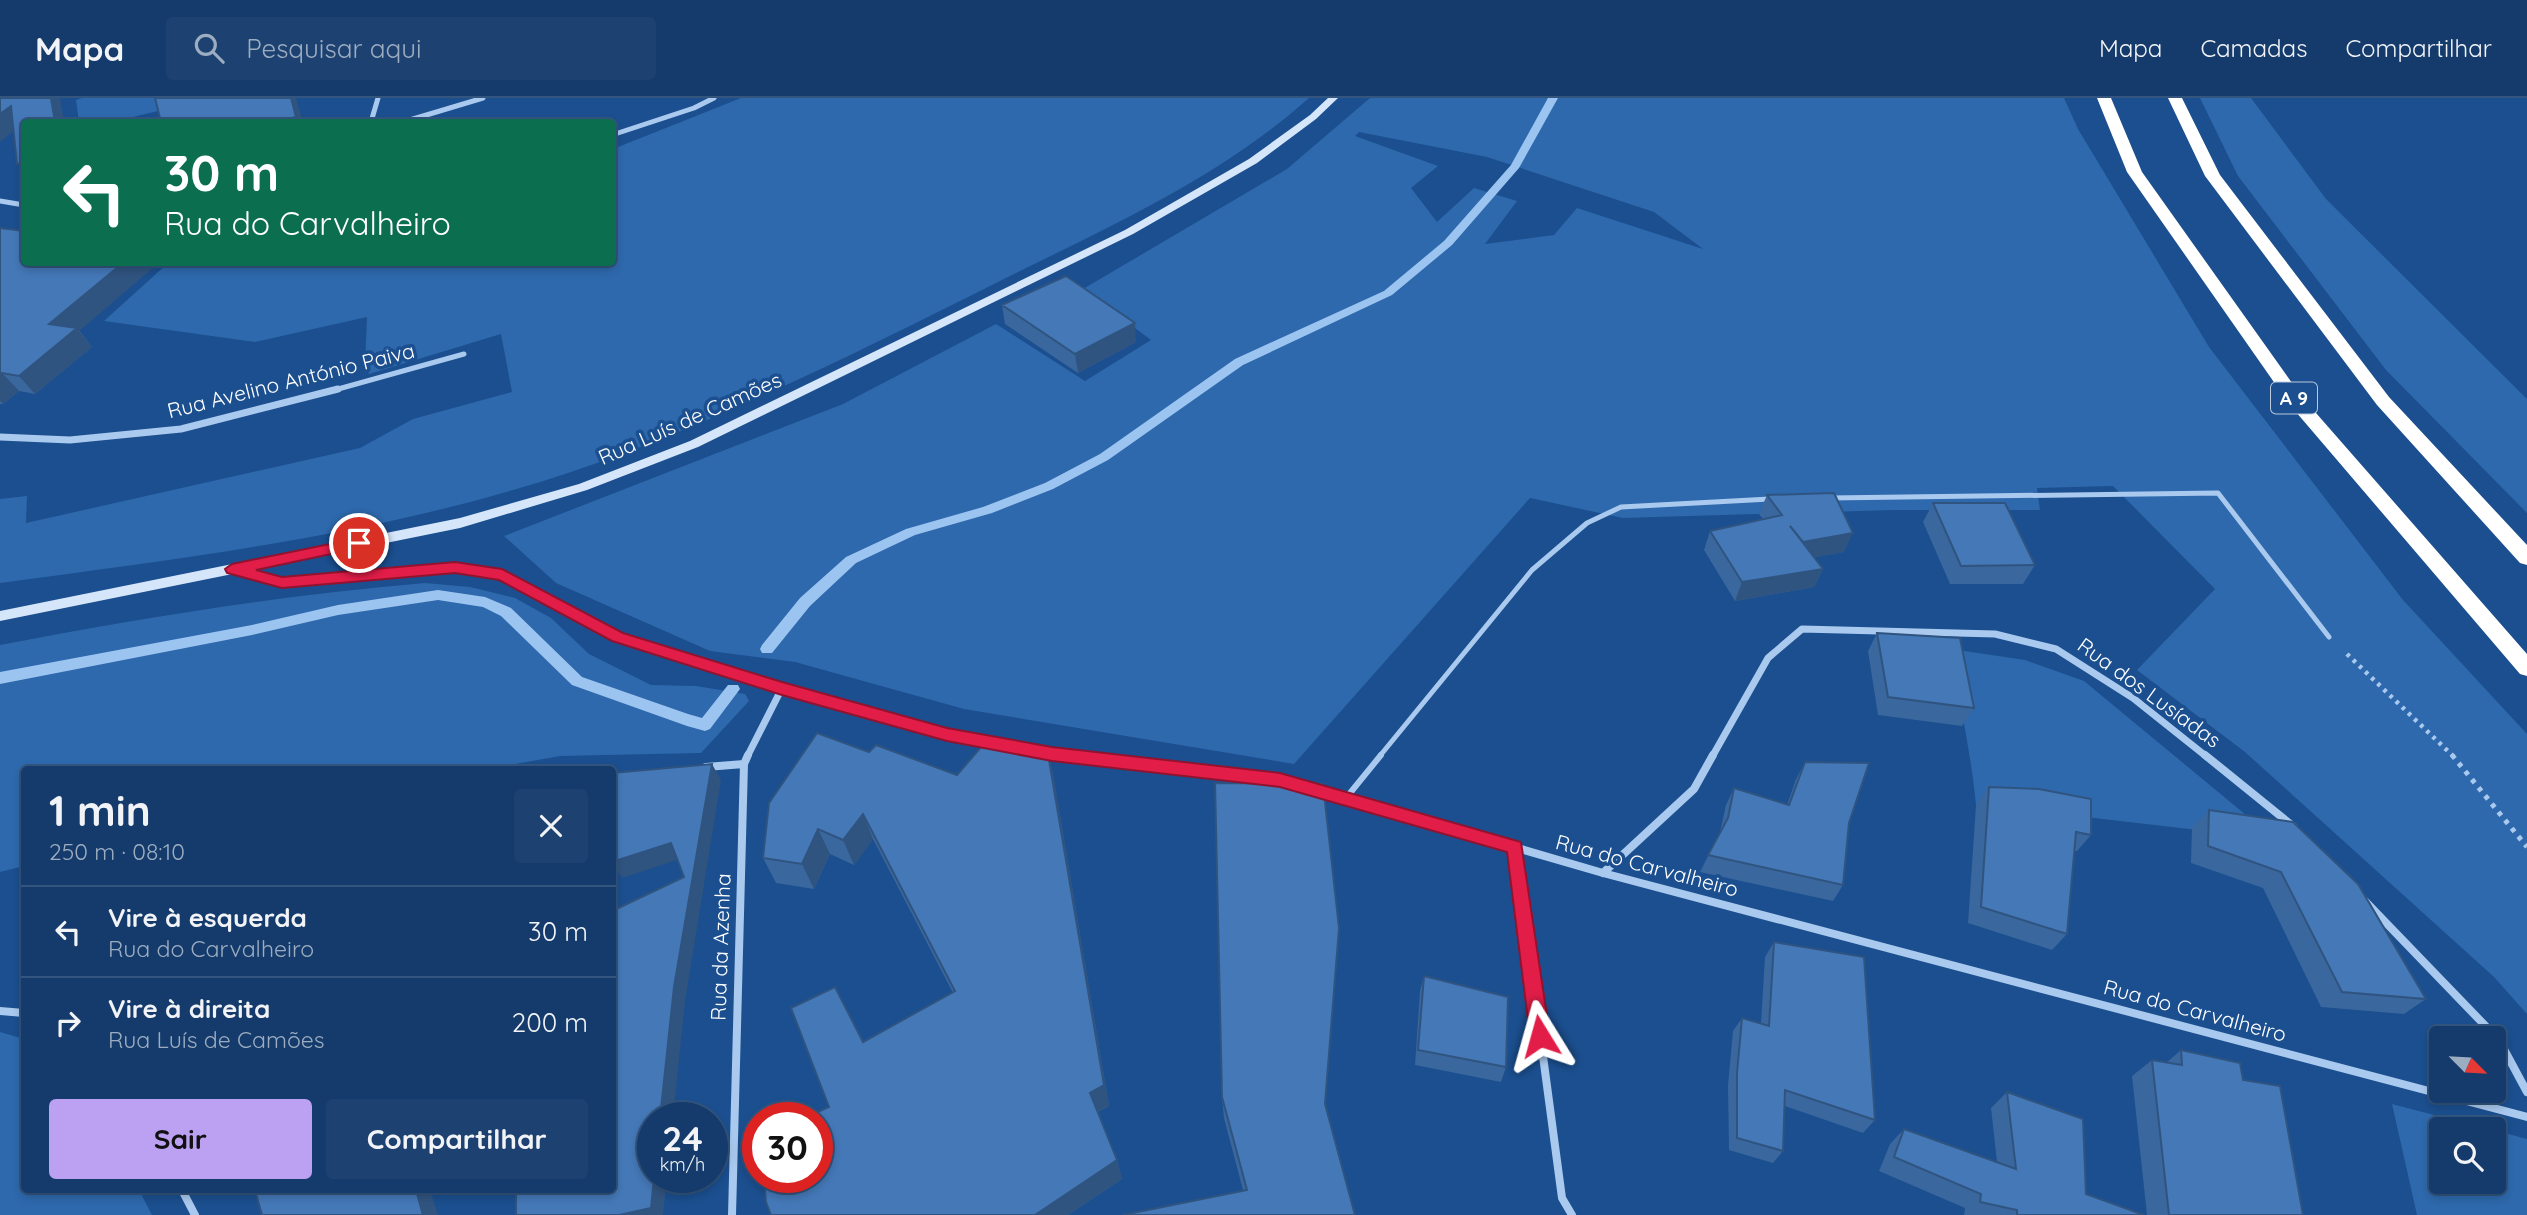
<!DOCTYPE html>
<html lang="pt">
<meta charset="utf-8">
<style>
:root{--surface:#143b6b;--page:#1d4271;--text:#f1f3f6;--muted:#9dadc1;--line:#33557e;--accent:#bca0f2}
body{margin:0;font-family:Quicksand,sans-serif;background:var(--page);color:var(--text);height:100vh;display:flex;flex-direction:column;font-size:26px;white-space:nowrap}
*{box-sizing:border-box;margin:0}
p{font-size:23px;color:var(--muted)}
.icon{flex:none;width:38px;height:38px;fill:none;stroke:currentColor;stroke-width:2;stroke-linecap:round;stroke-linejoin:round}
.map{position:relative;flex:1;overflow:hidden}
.side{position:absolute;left:21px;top:668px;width:595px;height:427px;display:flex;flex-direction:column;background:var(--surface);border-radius:7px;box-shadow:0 4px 10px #0003,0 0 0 2px var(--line)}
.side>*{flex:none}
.banner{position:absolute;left:21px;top:21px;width:595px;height:147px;border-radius:7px;box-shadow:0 4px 10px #0003,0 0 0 2px var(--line);background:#0b6e4f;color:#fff;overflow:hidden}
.needle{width:46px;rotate:114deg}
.tools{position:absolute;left:2429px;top:928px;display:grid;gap:14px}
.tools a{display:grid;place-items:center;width:77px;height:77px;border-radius:7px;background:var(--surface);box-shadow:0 4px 10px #0003,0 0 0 2px var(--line);font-size:35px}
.speed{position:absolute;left:637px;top:1004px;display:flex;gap:14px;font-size:35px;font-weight:700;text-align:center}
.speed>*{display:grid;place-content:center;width:91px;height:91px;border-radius:50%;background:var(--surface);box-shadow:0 4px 10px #0003,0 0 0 2px var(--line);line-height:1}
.speed small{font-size:18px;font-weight:400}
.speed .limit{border:10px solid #d22;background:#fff;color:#111}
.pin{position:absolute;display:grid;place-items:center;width:60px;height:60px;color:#fff;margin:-30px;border:4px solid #fff;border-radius:50%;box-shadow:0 2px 7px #0007}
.me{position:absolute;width:77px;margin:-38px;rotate:352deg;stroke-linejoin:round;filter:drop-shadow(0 0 5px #0008)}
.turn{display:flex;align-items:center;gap:24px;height:147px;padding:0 28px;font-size:32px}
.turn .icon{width:91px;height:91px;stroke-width:2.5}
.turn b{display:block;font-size:49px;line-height:60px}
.round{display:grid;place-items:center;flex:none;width:74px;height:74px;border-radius:7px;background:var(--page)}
.headline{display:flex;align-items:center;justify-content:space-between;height:119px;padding:0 28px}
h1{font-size:42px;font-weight:700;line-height:52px}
.action{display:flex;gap:14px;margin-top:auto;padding:14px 28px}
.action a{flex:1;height:80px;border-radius:7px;background:var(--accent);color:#111;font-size:28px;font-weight:700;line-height:80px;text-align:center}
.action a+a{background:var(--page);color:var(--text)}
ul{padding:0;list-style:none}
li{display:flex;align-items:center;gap:21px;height:91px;padding:0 28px;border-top:2px solid var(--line)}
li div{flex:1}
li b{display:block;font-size:26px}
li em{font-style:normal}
header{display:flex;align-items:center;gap:42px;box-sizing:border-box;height:98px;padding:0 35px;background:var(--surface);border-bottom:2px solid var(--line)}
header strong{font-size:33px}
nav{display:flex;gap:38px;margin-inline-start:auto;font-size:24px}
.search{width:490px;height:63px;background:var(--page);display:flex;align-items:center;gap:18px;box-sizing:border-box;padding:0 24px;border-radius:7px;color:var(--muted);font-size:26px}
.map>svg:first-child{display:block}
.green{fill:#2e69ad;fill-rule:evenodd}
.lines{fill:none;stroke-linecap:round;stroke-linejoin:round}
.stream{fill:#9cc4f0;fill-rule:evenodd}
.path-far1{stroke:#a9c9ee;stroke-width:4.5;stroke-dasharray:3.5 5;stroke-linecap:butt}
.path{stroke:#a9c9ee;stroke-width:5;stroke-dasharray:4.5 6;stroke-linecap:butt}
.lane-far1{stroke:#a9c9ee;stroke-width:5}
.lane{stroke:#a9c9ee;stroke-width:6}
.street-far2{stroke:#a9c9ee;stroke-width:5}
.street-far1{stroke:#a9c9ee;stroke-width:7}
.street{stroke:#a9c9ee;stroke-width:8}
.secondary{fill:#d6e6fa;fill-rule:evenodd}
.highway{fill:#fff;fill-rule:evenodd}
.wall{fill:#3a679d}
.shaded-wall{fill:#305480}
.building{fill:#4478b7;stroke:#305480;stroke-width:2}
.route{fill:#e11d48;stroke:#92132f;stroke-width:2}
.labels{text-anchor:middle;stroke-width:7;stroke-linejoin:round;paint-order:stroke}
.shield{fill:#1b4f8f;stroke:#bbcadd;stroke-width:2}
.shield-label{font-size:19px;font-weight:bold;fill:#fff}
.street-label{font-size:21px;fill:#fff;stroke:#1b4f8f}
</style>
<header>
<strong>Mapa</strong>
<div class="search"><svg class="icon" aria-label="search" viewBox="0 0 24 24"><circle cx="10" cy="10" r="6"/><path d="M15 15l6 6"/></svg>Pesquisar aqui</div>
<nav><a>Mapa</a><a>Camadas</a><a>Compartilhar</a></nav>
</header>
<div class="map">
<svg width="2527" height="1117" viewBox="0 0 2527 1117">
<rect width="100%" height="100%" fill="#1b4f8f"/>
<!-- green -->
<path class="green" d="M 82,0 L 155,0 L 158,13 L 112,24 L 79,24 L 76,2 Z
M 741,0 L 1309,0 C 1218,81 1106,130 998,184 C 858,254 719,324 571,374 C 386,436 192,459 0,485 L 0,401 L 27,398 L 26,425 L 360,350 L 413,321 L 512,294 L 501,236 L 369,276 L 365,268 L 367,219 L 255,244 L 104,223 L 168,165 L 612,164 L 613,51 Z
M 1370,0 L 2064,0 L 2078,31 L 2209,249 L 2403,502 L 2527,636 L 2527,916 L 2494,879 L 2245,654 L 2137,572 L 2215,491 L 2113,388 L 2037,390 L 2040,412 L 1893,412 L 1623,420 L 1530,400 L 1294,666 L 964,611 L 795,564 L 710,553 L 556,485 L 504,438 L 843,306 L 996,226 L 1085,283 L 1151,242 L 1083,191 L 1287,71 ZM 1359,34 L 1487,59 L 1654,114 L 1703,151 L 1577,110 L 1554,137 L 1485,146 L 1517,103 L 1474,90 L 1437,124 L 1411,90 L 1438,68 L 1355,38 Z
M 2200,0 L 2251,0 L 2326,101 L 2527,301 L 2527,415 L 2386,272 L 2238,78 Z
M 425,485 L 470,489 L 515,500 L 551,520 L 589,556 L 651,587 L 696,588 L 745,596 L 749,603 L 701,655 L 560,658 L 482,672 L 24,672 L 24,768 L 0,774 L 0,547 C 141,520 282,497 425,485 Z
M 1951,551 L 2025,562 L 2084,583 L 2275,741 L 2077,718 L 2025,708 L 1976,707 C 1971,654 1959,603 1951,551 Z
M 0,934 L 24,941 L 24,1092 L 139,1092 L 152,1117 L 0,1117 Z
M 2392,1006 L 2487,1031 L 2441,1031 L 2441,1083 L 2494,1083 L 2494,1032 L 2527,1041 L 2527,1117 L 2417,1117 Z"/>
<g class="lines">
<!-- stream -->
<path class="stream" d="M 1548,0 L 1558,0 L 1519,70 L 1452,147 L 1392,197 L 1243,267 L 1108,362 L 1053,391 L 992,415 L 915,437 L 856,465 L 810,508 L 772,555 L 762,555 L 760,551 L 762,547 L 800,500 L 846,459 L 906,431 L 983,409 L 1045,385 L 1100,356 L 1235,261 L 1384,193 L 1444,143 L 1511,67 Z
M 438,492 L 485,499 L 511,510 L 582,579 L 688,616 L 702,620 L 728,587 L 738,587 L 740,591 L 710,631 L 705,633 L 687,628 L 572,587 L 501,518 L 483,509 L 438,502 L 338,517 L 252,537 L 0,586 L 0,574 L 252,527 L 338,507 Z"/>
<!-- path-far1 -->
<path class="path-far1" d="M 2347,556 L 2454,659"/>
<!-- path -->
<path class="path" d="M 2452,657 L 2527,749"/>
<!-- lane-far1 -->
<path class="lane-far1" d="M 1829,400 L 2218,395 L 2329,539
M 1379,659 L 1532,472 L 1587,425 L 1621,409 L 1770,401"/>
<!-- lane -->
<path class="lane" d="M 1346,700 L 1381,657"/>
<!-- street-far2 -->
<path class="street-far2" d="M 371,24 L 378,0
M 403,24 L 483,0
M 612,37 L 694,10 L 714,0
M 0,103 L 24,107
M 331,293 L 464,256"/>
<!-- street-far1 -->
<path class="street-far1" d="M 0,339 L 70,342 L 181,331 L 338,291
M 236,472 L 282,485 L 455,470 L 502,477 L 617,539 L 947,637 L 1023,651
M 1041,654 L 1086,659
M 747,659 L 782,590
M 1712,659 L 1768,560 L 1802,531 L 1995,536 L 2056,551 L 2133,600 L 2207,659"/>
<!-- street -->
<path class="street" d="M 1071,657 L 1280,682 L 1303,688
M 2205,657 L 2294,729
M 706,669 L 744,666
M 1315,691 L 1603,775 L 2527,1019
M 1515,749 L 1562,1100 L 1572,1117
M 1603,775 L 1694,691 L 1713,657
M 2365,803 L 2499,942 L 2527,994
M 0,913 L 24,915
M 182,1092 L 195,1117
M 732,1117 L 744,666 L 748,657"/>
<!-- secondary -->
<path class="secondary" d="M 1328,0 L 1338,0 L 1316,21 L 1257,65 L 1133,136 L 698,349 L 587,392 L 460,430 L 0,523 L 0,513 L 460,420 L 579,386 L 690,343 L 1125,132 L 1249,61 L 1310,17 Z"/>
<!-- highway -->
<path class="highway" d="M 2097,0 L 2111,0 L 2142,74 L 2302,299 L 2527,556 L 2527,578 L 2520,576 L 2290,307 L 2127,74 Z
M 2168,0 L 2182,0 L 2220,77 L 2389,299 L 2527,447 L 2527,467 L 2520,465 L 2377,307 L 2205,78 Z"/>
</g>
<!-- wall -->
<path class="wall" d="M 0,130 L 92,249 L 35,296 L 19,293 L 3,306 L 0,306 Z
M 1002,207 L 1136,244 L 1078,275 L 1005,226 Z
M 1767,397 L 1844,454 L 1814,459 L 1823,471 L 1814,489 L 1735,503 L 1704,452 L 1710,433 L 1763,421 L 1759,416 Z
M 1933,405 L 2035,467 L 2023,486 L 1950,486 L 1923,424 Z
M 1877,535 L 1974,610 L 1962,628 L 1878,617 L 1868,553 Z
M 1047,650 L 1053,676 L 1109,1008 L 1098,1014 L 1117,1062 L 1122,1081 L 1068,1117 L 771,1117 L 829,1009 L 835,889 L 863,943 L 953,895 L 873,741 L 854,767 L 830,756 L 814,791 L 776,785 L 763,760 L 869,654 L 957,677 Z
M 1805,664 L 1849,725 L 1843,787 L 1833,803 L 1700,774 L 1720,734 L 1726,707 L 1734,690 L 1787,707 L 1796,681 Z
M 1989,689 L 2091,737 L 2077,753 L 2074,753 L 2067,836 L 2052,852 L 1968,825 L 1976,707 Z
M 2209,712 L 2426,901 L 2404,916 L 2321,909 L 2263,790 L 2191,765 L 2192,729 Z
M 1774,844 L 1875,1022 L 1863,1035 L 1785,1008 L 1783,1053 L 1773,1065 L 1729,1052 L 1728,987 L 1733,933 L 1742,920 L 1761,925 L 1765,859 Z
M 1424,878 L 1506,969 L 1501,984 L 1415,967 L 1420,893 Z
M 2181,952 L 2243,982 L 2303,1117 L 2147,1117 L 2132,978 L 2152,962 L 2166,965 Z
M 2007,994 L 2086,1096 L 2144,1117 L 1964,1117 L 1965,1110 L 1879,1073 L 1890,1046 L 1904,1031 L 1997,1064 L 1991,1010 Z
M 1222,999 L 1325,1006 L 1355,1117 L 1243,1092 L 1224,1020 Z"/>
<!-- shaded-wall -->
<path class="shaded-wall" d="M 51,0 L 60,0 L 64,24 L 55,24 Z
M 291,0 L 296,0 L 303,24 L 275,24 Z
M 11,8 L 24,25 L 0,44 L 0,16 Z
M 24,64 L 24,76 L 17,66 Z
M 124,164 L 160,164 L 79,233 L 92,249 L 35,296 L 19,278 L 49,226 Z
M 1135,225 L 1136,244 L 1078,275 L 1075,256 Z
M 2,275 L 19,293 L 3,306 L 0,303 L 0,277 Z
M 1853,435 L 1844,454 L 1795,463 L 1803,444 Z
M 1823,471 L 1814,489 L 1735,503 L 1742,484 Z
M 1047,650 L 1053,676 L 1109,1008 L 1095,1015 L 1090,995 Z
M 712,666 L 721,682 L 685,903 L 673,1020 L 660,1020 L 674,889 Z
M 863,716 L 873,741 L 854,767 L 843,742 Z
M 818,731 L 830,756 L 814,791 L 802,766 Z
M 671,745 L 680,761 L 622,780 L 612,766 L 612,764 Z
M 1117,1062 L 1122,1081 L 1068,1117 L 1035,1117 Z
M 654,1080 L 667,1080 L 663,1117 L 619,1117 Z
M 416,1092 L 430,1092 L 438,1117 L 423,1117 Z"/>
<!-- building -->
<path class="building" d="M 0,0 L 51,0 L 55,24 L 24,24 L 24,64 L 17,66 L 11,8 L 0,16 Z
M 155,0 L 291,0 L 296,19 L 275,24 L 161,24 Z
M 0,130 L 24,133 L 24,164 L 124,164 L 49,226 L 77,230 L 19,278 L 2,275 L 0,277 Z
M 1066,178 L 1135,225 L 1075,256 L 1002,207 Z
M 1834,395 L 1853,435 L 1803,444 L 1790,428 L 1823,471 L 1742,484 L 1710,433 L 1782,417 L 1767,397 Z
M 1933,405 L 2005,405 L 2035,467 L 1961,468 Z
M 1877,535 L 1960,540 L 1974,610 L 1888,599 Z
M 817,635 L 869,654 L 876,647 L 957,677 L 982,648 L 1047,650 L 1104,987 L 1090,995 L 1117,1062 L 1035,1117 L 771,1117 L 766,1104 L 764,1080 L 817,1080 L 817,1020 L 804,1020 L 829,1009 L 791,910 L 835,889 L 863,944 L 955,893 L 863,716 L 843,742 L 818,731 L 802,766 L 763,760 L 769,705 Z
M 1805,664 L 1869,665 L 1849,725 L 1843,787 L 1708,757 L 1728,720 L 1734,690 L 1789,707 Z
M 712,666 L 674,889 L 660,1020 L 653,1020 L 653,1080 L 654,1080 L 651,1110 L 619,1117 L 516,1117 L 516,1092 L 612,1092 L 612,813 L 684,779 L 671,745 L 612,764 L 612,675 Z
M 1215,685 L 1323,686 L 1339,830 L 1325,1006 L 1355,1117 L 1123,1117 L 1247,1092 L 1222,999 Z
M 1989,689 L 2039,691 L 2091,701 L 2091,737 L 2076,734 L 2067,836 L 1981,809 Z
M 2209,712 L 2293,724 L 2358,786 L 2426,901 L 2342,894 L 2281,774 L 2208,748 Z
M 1774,844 L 1864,859 L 1875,1022 L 1785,992 L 1783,1053 L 1737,1040 L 1737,975 L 1742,920 L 1769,928 Z
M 1424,878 L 1508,899 L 1506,969 L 1418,952 Z
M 2181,952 L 2240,965 L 2243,982 L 2280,988 L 2303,1117 L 2169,1117 L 2152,962 L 2182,967 Z
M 2007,994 L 2083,1021 L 2086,1096 L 2144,1117 L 2017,1117 L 2017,1112 L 1980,1104 L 1981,1096 L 1894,1059 L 1904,1031 L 2016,1071 Z
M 255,1092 L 416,1092 L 423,1117 L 262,1117 Z"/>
<!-- route -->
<path class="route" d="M 359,440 L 364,442 L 364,449 L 256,472 L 282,479 L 455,464 L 502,471 L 623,535 L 782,584 L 947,630 L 1052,649 L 1280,675 L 1521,744 L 1550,938 L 1547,945 L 1540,947 L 1533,945 L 1530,938 L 1507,754 L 1280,689 L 1052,663 L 947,643 L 782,597 L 612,543 L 499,482 L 455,475 L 282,490 L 227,475 L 225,471 L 232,466 Z"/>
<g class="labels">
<!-- shield labels -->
<rect class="shield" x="2271" y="284.5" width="46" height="31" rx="5"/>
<g class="shield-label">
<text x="2294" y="307">A 9</text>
</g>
<!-- street labels -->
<g class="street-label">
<text transform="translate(291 283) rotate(-14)" y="7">Rua Avelino António Paiva</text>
<text transform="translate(690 321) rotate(-24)" y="7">Rua Luís de Camões</text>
<text transform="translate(2149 595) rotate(36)" y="7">Rua dos Lusíadas</text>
<text transform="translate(1647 768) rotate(15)" y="7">Rua do Carvalheiro</text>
<text transform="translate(721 849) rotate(-88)" y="7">Rua da Azenha</text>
<text transform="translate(2195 913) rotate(15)" y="7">Rua do Carvalheiro</text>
</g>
</g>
</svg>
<div class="tools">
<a><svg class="needle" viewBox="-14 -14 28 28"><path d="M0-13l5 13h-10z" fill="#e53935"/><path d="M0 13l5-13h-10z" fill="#9dadc1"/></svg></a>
<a><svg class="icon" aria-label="search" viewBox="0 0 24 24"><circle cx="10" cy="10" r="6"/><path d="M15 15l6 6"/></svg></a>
</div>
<div class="speed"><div>24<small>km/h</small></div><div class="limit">30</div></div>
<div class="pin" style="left:359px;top:445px;background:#d93025"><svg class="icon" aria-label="arrive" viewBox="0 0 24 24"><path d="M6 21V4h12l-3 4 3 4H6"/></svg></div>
<svg class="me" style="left:1540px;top:938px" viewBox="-20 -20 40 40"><path d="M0-17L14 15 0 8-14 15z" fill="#e11d48" stroke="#fff" stroke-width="4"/></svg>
<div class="banner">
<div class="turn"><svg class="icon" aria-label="left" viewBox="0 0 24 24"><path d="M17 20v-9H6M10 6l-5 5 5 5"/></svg><div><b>30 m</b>Rua do Carvalheiro</div></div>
</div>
<section class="side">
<div class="headline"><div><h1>1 min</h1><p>250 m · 08:10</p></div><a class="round"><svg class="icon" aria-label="close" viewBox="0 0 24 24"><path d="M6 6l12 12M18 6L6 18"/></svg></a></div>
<ul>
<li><svg class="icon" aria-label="left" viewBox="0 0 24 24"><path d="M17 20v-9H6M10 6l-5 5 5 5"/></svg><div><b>Vire à esquerda</b><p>Rua do Carvalheiro</p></div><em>30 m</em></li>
<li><svg class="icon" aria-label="right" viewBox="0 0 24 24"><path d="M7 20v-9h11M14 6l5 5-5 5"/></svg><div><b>Vire à direita</b><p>Rua Luís de Camões</p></div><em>200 m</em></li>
</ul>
<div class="action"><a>Sair</a><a>Compartilhar</a></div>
</section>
</div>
